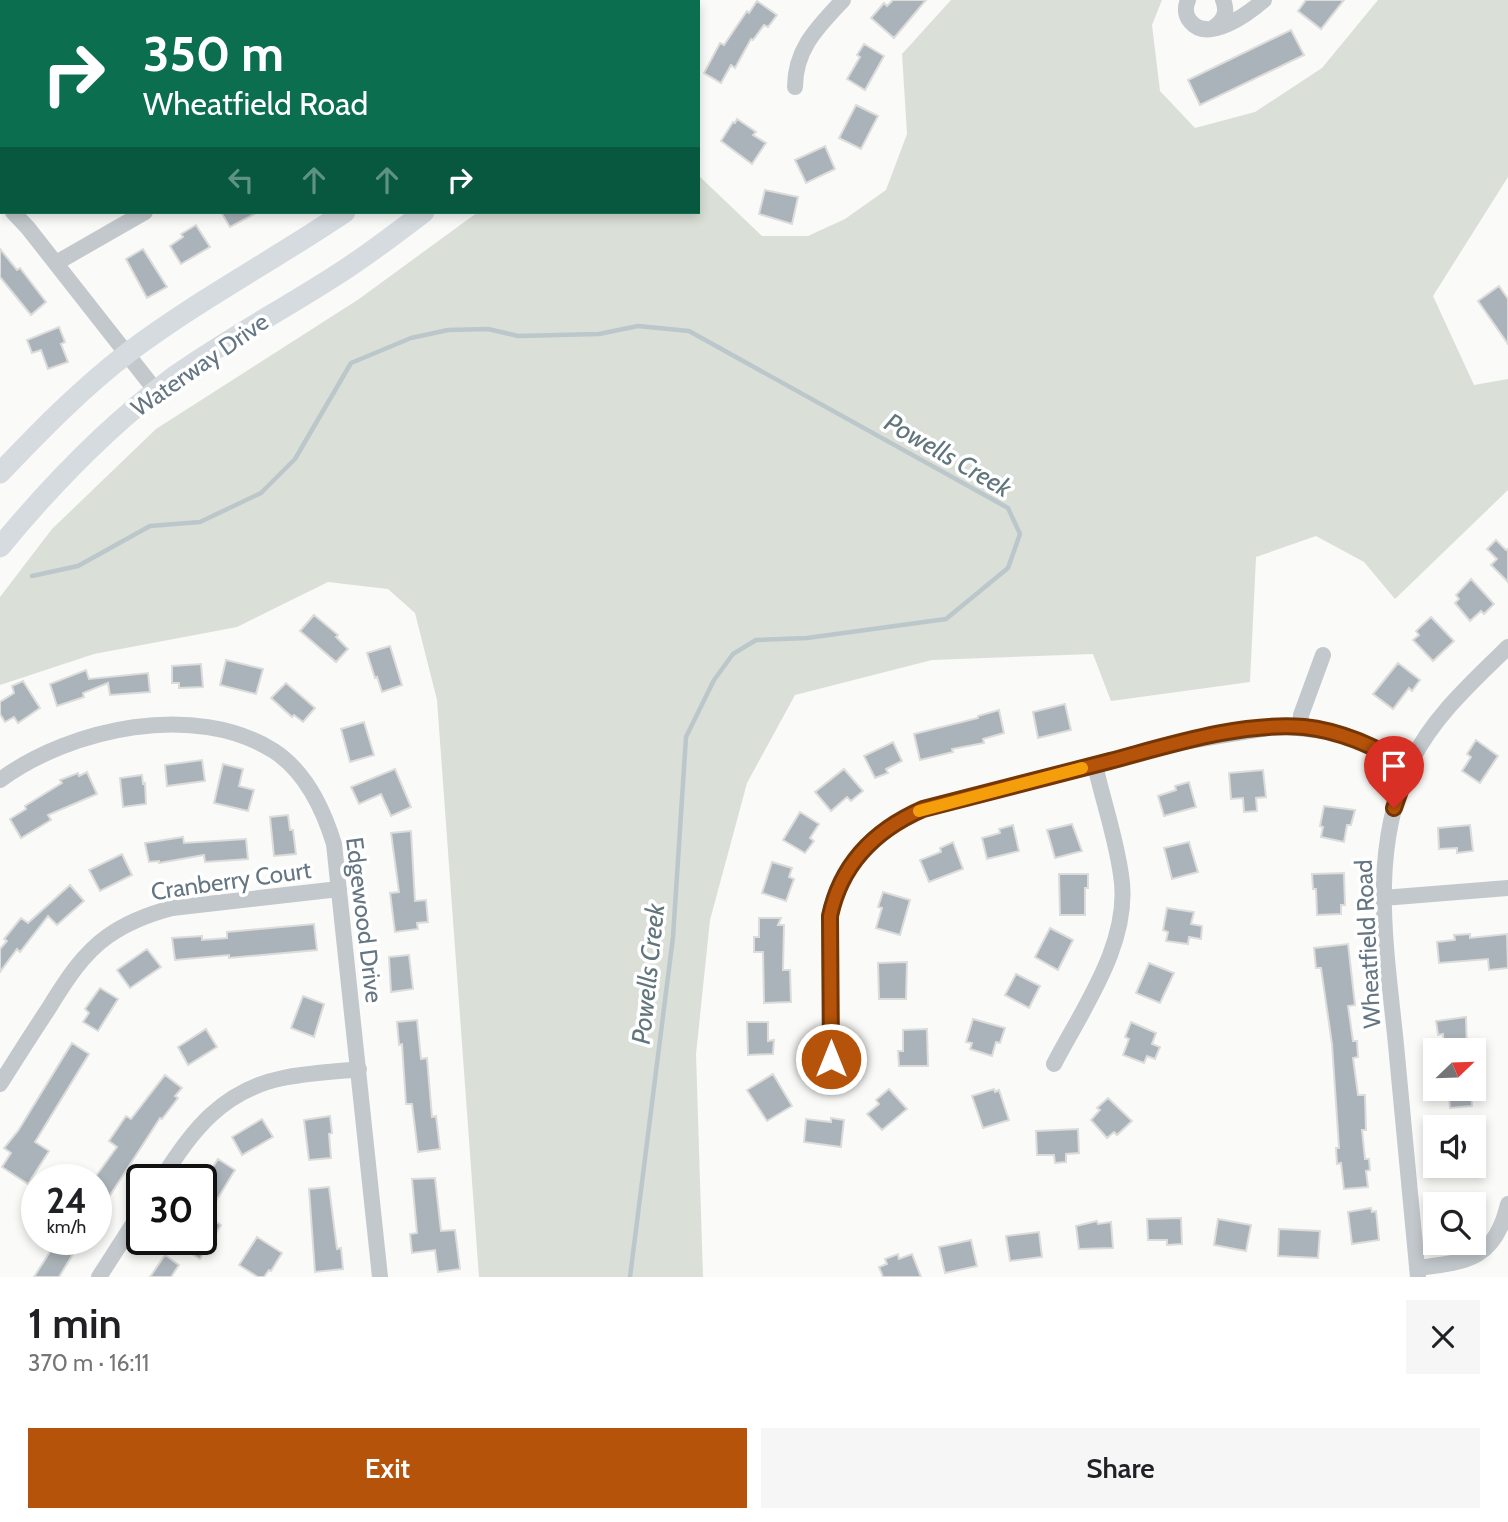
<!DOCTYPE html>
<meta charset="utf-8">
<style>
:root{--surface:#fff;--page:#f6f6f6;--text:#202124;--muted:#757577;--accent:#b45309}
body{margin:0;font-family:Cabin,sans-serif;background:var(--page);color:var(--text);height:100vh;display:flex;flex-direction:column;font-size:26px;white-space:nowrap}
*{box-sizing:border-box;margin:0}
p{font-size:23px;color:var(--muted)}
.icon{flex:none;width:38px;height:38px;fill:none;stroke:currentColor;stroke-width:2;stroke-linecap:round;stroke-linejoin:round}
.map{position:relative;height:1277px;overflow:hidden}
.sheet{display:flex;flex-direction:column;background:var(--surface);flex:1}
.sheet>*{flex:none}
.hud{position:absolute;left:0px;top:0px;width:700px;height:214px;box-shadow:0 4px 10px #0003;background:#0b6e4f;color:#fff;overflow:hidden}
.needle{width:46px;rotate:67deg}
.tools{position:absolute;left:1423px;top:1038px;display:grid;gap:14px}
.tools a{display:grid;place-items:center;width:63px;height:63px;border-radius:0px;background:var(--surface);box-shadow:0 4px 10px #0003;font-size:35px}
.speed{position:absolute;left:21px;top:1164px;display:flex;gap:14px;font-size:35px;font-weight:700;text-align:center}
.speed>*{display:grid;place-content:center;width:91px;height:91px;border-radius:50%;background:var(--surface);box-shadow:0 4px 10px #0003;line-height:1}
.speed small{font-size:18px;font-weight:400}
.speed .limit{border:4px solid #111;border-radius:10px;background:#fff;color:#111}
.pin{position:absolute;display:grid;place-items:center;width:60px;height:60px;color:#fff;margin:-72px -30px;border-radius:50% 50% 50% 0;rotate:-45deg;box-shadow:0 0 7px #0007}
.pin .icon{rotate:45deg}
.me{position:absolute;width:77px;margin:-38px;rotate:0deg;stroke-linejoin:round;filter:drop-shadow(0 0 5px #0008)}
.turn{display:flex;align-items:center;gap:24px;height:147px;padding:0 28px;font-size:32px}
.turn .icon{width:91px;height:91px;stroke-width:2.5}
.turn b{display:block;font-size:49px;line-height:60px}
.lanes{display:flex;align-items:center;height:66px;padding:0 28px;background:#0003;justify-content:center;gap:35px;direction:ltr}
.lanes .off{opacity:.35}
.round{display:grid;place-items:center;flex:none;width:74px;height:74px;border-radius:0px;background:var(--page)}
.overview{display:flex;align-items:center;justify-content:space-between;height:119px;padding:0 28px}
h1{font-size:42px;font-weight:600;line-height:52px}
.primary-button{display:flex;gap:14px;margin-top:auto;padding:14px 28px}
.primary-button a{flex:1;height:80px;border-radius:0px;background:var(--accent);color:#fff;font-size:28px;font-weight:600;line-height:80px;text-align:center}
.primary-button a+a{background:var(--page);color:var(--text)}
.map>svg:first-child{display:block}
.green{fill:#dadfd7}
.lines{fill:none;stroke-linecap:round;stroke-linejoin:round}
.stream{stroke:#bbc7cb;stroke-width:4.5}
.building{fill:#aab3b9;stroke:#dcdcda;stroke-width:2}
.minor{stroke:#c3c8cc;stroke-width:16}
.major{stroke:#d6dbdf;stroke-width:21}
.route-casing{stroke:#753606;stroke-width:18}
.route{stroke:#b45309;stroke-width:12}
.slow{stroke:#f59e0b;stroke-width:12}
.labels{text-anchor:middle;stroke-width:7;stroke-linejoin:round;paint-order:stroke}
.street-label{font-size:24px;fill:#657683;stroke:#fff}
.water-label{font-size:26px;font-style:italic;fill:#60757c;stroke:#fff}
</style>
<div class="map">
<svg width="1508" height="1277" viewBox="0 0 1508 1277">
<rect width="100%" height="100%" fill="#fafaf8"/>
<!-- green -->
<path class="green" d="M 951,0 L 1162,0 L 1152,25 L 1160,91 L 1195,128 L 1255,112 L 1322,68 L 1378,0 L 1508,0 L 1508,177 L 1433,296 L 1474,385 L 1508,379 L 1508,490 L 1395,599 L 1364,562 L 1316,536 L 1256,557 L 1250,682 L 1111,701 L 1093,654 L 932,660 L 795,695 L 747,783 L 710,920 L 696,1054 L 703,1277 L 479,1277 L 437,700 L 415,613 L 388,589 L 328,582 L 237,627 L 94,654 L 0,685 L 0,597 L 52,529 L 156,429 L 359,299 L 478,212 L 698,212 L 698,175 L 762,236 L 808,236 L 845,219 L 886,190 L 907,134 L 902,54 Z"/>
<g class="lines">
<!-- stream -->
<path class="stream" d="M 32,576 L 78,566 L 150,526 L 200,522 L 261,493 L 295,459 L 351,363 L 411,338 L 448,330 L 488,329 L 518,336 L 599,334 L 638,326 L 689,331 L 1008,508 L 1020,534 L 1008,568 L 946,619 L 807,638 L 756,640 L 733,654 L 714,680 L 686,737 L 673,937 L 630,1277"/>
</g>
<!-- building -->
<path class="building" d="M 893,0 L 926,0 L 894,38 L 871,18 L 884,3 L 887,6 Z
M 1306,0 L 1344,0 L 1321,29 L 1298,11 Z
M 757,1 L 777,15 L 768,27 L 764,25 L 753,40 L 751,39 L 735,68 L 731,65 L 721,83 L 704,73 L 720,43 L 724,45 L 747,11 L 749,13 Z
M 1291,30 L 1304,55 L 1200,105 L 1188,80 Z
M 864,44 L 884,56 L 865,90 L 847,79 L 860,57 L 857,55 Z
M 856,105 L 878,116 L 861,149 L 839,138 Z
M 737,119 L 756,132 L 753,135 L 766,143 L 752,164 L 721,141 L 733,122 L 735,123 Z
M 825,146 L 835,169 L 806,183 L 795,160 Z
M 765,190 L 798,197 L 792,224 L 759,214 Z
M 221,212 L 258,212 L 230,227 Z
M 196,225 L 210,247 L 181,264 L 170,246 L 183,237 L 181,234 Z
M 0,249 L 17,270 L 20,268 L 46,302 L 31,315 L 0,277 Z
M 143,249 L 167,287 L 147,298 L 126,259 Z
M 1499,286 L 1508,299 L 1508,344 L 1478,301 Z
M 59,327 L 65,342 L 61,344 L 68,362 L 48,369 L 41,350 L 32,353 L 27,340 Z
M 1496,540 L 1506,550 L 1508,549 L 1508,582 L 1491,565 L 1497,559 L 1487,549 Z
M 1471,579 L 1494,604 L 1484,614 L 1481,611 L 1470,621 L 1455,603 L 1459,599 L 1456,595 Z
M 314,615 L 338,635 L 336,637 L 348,649 L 336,662 L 300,631 Z
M 1431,617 L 1454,641 L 1433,661 L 1413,640 L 1419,635 L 1416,631 Z
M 390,646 L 402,685 L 382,692 L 377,677 L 375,678 L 367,653 Z
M 226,660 L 263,669 L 256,694 L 220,685 Z
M 1398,663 L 1420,680 L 1412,691 L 1409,688 L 1393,709 L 1373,694 Z
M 201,664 L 203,687 L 179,688 L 179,683 L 172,683 L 172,666 Z
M 86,670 L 89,679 L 148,673 L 150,692 L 110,695 L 108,683 L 83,693 L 84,697 L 57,706 L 50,684 Z
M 23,681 L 40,708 L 18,723 L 14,717 L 5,722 L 0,714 L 0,702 L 14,693 L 12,686 Z
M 286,683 L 315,708 L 303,722 L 294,715 L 292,717 L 271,698 Z
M 1065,704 L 1071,730 L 1038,738 L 1033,712 Z
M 999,710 L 1004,733 L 983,739 L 984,743 L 952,749 L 953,752 L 920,760 L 914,734 L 978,718 L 978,716 Z
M 364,722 L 374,755 L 350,762 L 341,729 Z
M 1476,740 L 1498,756 L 1480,783 L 1462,771 L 1471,757 L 1467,754 Z
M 893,742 L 902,761 L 886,769 L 888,773 L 875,778 L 864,756 Z
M 202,760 L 205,781 L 167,786 L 165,765 Z
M 223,764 L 243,769 L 239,786 L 254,790 L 248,811 L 214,803 Z
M 395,769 L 411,807 L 391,816 L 381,794 L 359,804 L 351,787 Z
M 844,769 L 863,791 L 851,801 L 847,797 L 831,811 L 815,792 Z
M 1263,770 L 1266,797 L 1256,798 L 1257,811 L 1244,812 L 1243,798 L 1231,799 L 1229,773 Z
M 87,772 L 97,794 L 48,815 L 51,820 L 21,838 L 10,819 L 26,809 L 25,806 L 62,783 L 60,780 L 78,773 L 79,776 Z
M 142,775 L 143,784 L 145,783 L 146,804 L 123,807 L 120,778 Z
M 1189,782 L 1196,807 L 1164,816 L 1158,796 L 1176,790 L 1175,786 Z
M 1324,806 L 1355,810 L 1351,825 L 1347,825 L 1344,842 L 1321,837 L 1323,827 L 1320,826 Z
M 800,812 L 819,824 L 810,838 L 814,841 L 805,853 L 783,840 Z
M 288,815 L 290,830 L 293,830 L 296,854 L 274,856 L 270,817 Z
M 1072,824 L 1082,851 L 1055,858 L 1047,830 Z
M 1013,825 L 1019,851 L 987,859 L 982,838 L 1000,833 L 999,829 Z
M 1470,825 L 1473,851 L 1457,853 L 1457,848 L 1439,849 L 1438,828 Z
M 411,831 L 415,901 L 426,900 L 428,922 L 417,923 L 418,929 L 395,932 L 390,893 L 399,892 L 391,833 Z
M 183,837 L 184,843 L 246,839 L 248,859 L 205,862 L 204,855 L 159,863 L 159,861 L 149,862 L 145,843 Z
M 953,842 L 963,869 L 929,882 L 920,860 L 941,852 L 940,848 Z
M 1189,842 L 1198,872 L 1172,879 L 1164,848 Z
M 122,854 L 132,875 L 100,891 L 89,870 Z
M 772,862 L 792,868 L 789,877 L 794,879 L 786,901 L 762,893 Z
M 1344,873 L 1345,905 L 1341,905 L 1341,914 L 1317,915 L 1316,889 L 1313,889 L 1312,874 Z
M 1059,874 L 1088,874 L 1088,888 L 1085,888 L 1085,915 L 1060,915 Z
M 70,885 L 84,901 L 57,925 L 48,916 L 20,952 L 17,949 L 0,972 L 0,949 L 7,941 L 4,939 L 21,918 L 28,923 Z
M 883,892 L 910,900 L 900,935 L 876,928 L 882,908 L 878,907 Z
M 1167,908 L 1194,912 L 1191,924 L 1202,926 L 1201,939 L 1189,937 L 1188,944 L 1166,941 L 1168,932 L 1163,930 Z
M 759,918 L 781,918 L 778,925 L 784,925 L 783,970 L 790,970 L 791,1002 L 764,1003 L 763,952 L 754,952 L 754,937 L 759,937 Z
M 314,924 L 317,950 L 229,958 L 229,955 L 175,960 L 172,938 L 202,936 L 202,940 L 227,938 L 227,932 Z
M 1050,928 L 1073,940 L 1058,970 L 1035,957 Z
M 1470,934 L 1470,938 L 1507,934 L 1508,968 L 1489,970 L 1488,959 L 1439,963 L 1437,942 L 1455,940 L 1454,935 Z
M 1348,944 L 1355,1005 L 1348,1006 L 1353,1041 L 1357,1041 L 1358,1057 L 1353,1058 L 1358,1095 L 1365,1095 L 1366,1130 L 1362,1130 L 1365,1159 L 1369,1159 L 1370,1170 L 1366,1171 L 1368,1187 L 1344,1189 L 1341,1163 L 1337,1164 L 1336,1148 L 1339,1148 L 1332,1044 L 1321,968 L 1316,968 L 1314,948 Z
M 147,949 L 161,967 L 130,988 L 117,970 Z
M 409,955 L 413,989 L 391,992 L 389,957 Z
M 907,962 L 906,999 L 879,999 L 878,963 Z
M 1149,963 L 1174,973 L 1160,1003 L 1136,993 Z
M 1016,974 L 1040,986 L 1029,1008 L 1005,995 Z
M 100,988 L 118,999 L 98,1031 L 83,1022 L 89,1013 L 85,1009 Z
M 303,996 L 324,1004 L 314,1037 L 291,1028 Z
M 1466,1017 L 1467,1050 L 1444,1050 L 1443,1034 L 1438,1035 L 1436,1021 Z
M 973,1019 L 1005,1028 L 1000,1043 L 996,1042 L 992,1056 L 970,1049 L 972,1043 L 966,1042 Z
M 417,1020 L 421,1059 L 427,1058 L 432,1117 L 436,1116 L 440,1149 L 418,1152 L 412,1104 L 406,1104 L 402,1044 L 399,1045 L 397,1022 Z
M 747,1022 L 768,1022 L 768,1041 L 774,1040 L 773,1054 L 748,1055 Z
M 1131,1022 L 1156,1033 L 1152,1044 L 1160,1047 L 1155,1059 L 1147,1056 L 1144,1063 L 1123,1055 L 1129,1039 L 1125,1037 Z
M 206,1029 L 217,1047 L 188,1065 L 178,1047 Z
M 927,1029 L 928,1066 L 899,1066 L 898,1051 L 903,1051 L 903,1030 Z
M 72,1043 L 89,1054 L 35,1142 L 49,1151 L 28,1184 L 2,1167 L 11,1153 L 4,1148 L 18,1131 Z
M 773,1074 L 792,1106 L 767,1121 L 747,1090 Z
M 165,1075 L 182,1088 L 175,1096 L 178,1098 L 162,1119 L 160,1118 L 96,1217 L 96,1176 L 117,1147 L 109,1141 L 126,1116 L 131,1119 Z
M 1448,1088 L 1471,1088 L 1472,1106 L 1450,1108 Z
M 889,1089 L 907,1109 L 882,1130 L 867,1114 L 879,1104 L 876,1100 Z
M 994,1089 L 995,1092 L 999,1090 L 1009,1120 L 983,1128 L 972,1096 Z
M 1108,1098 L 1132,1121 L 1117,1135 L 1114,1132 L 1107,1138 L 1091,1120 L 1100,1110 L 1097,1108 Z
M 330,1116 L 332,1133 L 329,1134 L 331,1158 L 309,1160 L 304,1120 Z
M 831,1118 L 844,1120 L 841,1147 L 804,1142 L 806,1119 L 831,1122 Z
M 262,1119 L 273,1137 L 242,1155 L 232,1137 Z
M 1078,1129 L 1079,1153 L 1066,1154 L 1066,1162 L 1055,1163 L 1054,1155 L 1037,1155 L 1036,1131 Z
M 218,1159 L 235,1170 L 207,1216 L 221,1225 L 200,1259 L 182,1248 L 187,1239 L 201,1239 L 201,1186 Z
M 435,1178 L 441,1231 L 455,1230 L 460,1269 L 438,1272 L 435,1250 L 412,1253 L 410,1234 L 417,1233 L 412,1179 Z
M 329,1187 L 337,1249 L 341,1248 L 343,1269 L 315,1272 L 309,1189 Z
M 1371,1208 L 1372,1212 L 1376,1211 L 1379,1240 L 1352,1244 L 1348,1212 Z
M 1181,1218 L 1182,1244 L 1167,1245 L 1167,1240 L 1148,1240 L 1147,1219 Z
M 1218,1219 L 1251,1225 L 1246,1251 L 1214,1245 Z
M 1097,1221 L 1098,1224 L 1111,1222 L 1113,1248 L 1079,1249 L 1076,1226 Z
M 1279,1229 L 1320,1231 L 1318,1258 L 1278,1256 Z
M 1039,1232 L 1042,1257 L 1010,1261 L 1006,1236 Z
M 257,1237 L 282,1253 L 271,1271 L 269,1270 L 264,1277 L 258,1277 L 239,1265 Z
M 58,1239 L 82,1239 L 59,1277 L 34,1277 Z
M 971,1240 L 977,1266 L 945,1273 L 939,1247 Z
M 898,1254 L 899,1259 L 912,1254 L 921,1277 L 883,1277 L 879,1267 L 887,1264 L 885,1259 Z
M 165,1255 L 179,1265 L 171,1277 L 150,1277 Z"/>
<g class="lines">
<!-- minor -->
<path class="minor" d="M 1188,0 C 1185,7 1185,15 1190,21 C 1208,44 1249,13 1264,0
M 0,10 L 2,8
M 1213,28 C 1224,21 1228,12 1223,0
M 795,87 C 795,48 819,26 843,0
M 0,200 L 2,201
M 13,212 L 28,228 L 156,391
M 56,263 L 145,212
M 1300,727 L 1301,715 L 1323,655
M 0,780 C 71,728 195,701 274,751 C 306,772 323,808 334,844 L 380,1277
M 1383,898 L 1508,888
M 831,1058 L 829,916 C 841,864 875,830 923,809 L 1176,743 L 1280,726 L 1333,732 L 1359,740 L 1409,765
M 1054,1064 C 1083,1008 1132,941 1121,875 C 1116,838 1103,801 1095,765
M 0,1084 C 16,1059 31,1035 47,1011 C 64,984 81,955 108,936 C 128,922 149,914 172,908 L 339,889
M 161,1180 C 191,1131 223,1090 283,1078 C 308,1073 334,1072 359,1069
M 1417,1268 C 1467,1262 1495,1260 1508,1204
M 99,1277 L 142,1210
M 1418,1277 C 1411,1200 1403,1122 1396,1045 C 1387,952 1368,853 1410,764 C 1432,718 1472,682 1508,647"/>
<!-- major -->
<path class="major" d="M 565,2 L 567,0
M 624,2 L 626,0
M 0,473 C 41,430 82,388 129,352 C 198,300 274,260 345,212
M 0,547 C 52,484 109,425 175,376 C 227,339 284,309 338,274 C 368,255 396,233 424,212"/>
</g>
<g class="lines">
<!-- route casing -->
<g class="route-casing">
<path id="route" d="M 831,1059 L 830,916 C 841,864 875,830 923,809 C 985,793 1047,777 1110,761 C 1170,745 1241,722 1304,727 C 1343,731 1375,748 1409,765 L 1394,808"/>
</g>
<!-- route -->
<use href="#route" class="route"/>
<!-- slow -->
<path class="slow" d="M 919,811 L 1082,768"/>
</g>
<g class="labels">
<!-- street labels -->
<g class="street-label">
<text transform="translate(200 365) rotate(-35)" y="8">Waterway Drive</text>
<text transform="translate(231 881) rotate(-8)" y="8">Cranberry Court</text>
<text transform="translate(364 920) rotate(83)" y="8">Edgewood Drive</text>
<text transform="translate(1368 944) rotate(-93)" y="8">Wheatfield Road</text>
</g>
<!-- water labels -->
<g class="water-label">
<text transform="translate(948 455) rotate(30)" y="9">Powells Creek</text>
<text transform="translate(648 974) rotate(-84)" y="9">Powells Creek</text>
</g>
</g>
</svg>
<div class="tools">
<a><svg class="needle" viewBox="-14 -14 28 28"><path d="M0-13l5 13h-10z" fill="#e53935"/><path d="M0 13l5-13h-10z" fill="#757577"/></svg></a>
<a><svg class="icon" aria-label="sound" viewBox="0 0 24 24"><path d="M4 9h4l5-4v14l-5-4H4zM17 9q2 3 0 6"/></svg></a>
<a><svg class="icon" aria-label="search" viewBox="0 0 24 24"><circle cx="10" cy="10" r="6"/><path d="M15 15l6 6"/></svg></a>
</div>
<div class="speed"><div>24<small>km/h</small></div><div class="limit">30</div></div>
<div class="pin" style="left:1394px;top:808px;background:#d93025"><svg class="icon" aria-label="arrive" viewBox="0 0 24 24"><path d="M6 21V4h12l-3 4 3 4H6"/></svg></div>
<svg class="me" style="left:831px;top:1059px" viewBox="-20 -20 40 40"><circle r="17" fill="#b45309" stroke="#fff" stroke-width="3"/><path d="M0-11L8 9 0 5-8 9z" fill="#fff"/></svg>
<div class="hud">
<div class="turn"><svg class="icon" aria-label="right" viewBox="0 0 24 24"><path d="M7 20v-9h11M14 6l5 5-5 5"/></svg><div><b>350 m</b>Wheatfield Road</div></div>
<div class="lanes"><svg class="icon off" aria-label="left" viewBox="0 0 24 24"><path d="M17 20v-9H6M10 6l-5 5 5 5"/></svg><svg class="icon off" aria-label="ahead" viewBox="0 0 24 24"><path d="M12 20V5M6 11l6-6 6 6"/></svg><svg class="icon off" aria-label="ahead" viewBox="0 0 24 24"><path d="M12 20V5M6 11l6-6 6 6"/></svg><svg class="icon" aria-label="right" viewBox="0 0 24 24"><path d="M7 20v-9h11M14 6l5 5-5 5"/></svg></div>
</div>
</div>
<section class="sheet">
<div class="overview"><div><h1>1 min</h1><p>370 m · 16:11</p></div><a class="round"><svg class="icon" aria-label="close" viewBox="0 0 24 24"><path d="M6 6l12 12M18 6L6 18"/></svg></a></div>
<div class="primary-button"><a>Exit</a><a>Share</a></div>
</section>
